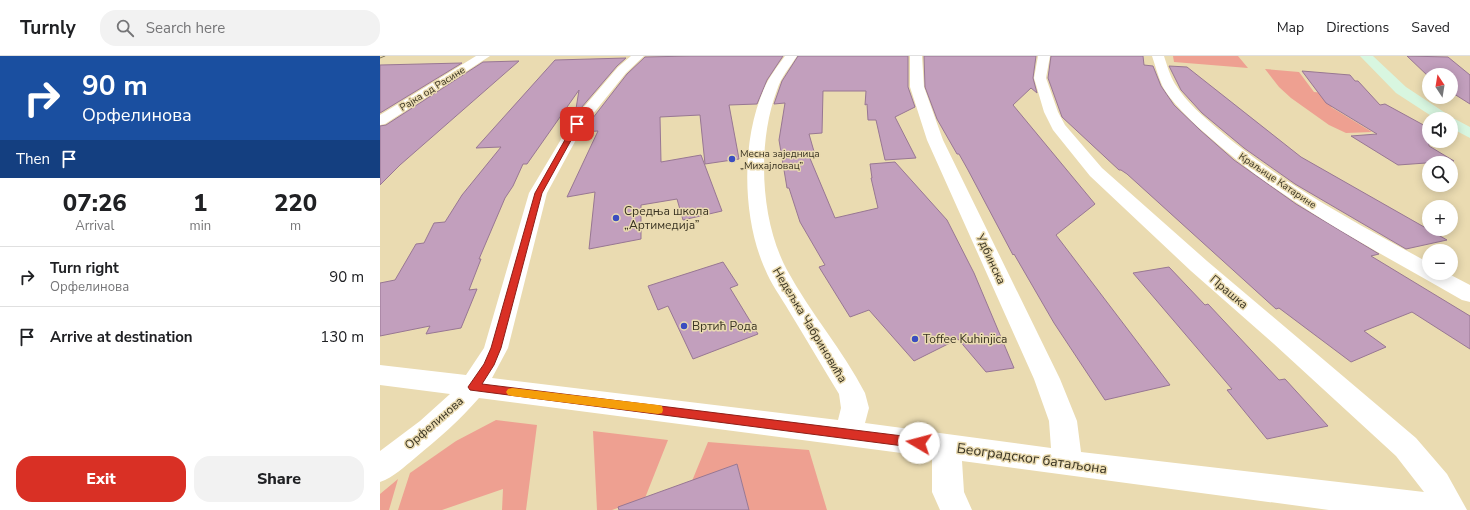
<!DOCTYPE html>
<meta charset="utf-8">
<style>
:root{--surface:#fff;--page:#f2f2f2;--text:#202124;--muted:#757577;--line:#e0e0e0;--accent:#d93025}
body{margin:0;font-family:"Nunito Sans",sans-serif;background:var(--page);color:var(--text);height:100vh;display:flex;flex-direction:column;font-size:15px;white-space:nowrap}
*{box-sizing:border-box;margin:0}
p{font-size:13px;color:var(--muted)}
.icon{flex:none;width:22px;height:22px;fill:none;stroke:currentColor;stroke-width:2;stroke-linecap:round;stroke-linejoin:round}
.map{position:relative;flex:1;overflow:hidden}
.details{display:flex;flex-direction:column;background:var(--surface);width:380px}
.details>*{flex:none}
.top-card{background:#1a4fa0;color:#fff;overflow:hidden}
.needle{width:26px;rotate:348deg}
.buttons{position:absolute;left:1042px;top:12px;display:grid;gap:8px}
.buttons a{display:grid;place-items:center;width:36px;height:36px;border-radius:50%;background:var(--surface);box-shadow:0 2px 10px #0003;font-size:20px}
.pin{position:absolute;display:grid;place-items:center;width:34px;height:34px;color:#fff;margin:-17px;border-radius:8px;box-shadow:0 2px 6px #0006}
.me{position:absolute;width:44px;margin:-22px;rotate:278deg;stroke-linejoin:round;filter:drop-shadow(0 0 3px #0008)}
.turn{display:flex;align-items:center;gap:14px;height:84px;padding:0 16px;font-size:18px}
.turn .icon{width:52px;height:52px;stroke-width:2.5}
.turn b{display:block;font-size:28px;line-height:34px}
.then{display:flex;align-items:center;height:38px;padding:0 16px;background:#0003;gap:8px;font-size:15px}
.eta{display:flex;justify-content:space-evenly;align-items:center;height:68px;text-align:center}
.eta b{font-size:24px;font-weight:800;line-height:28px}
.primary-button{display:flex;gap:8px;margin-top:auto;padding:8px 16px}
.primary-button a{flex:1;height:46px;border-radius:16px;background:var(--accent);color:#fff;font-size:16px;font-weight:800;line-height:46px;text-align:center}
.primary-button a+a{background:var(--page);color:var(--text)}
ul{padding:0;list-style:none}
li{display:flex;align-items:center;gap:12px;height:60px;padding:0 16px;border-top:1px solid var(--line)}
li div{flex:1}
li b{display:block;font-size:15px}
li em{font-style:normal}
header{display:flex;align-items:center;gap:24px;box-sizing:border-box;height:56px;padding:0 20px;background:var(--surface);border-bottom:1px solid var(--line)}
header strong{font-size:19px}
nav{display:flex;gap:22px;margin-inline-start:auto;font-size:14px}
.search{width:280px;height:36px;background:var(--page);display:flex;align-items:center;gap:10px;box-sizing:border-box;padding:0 14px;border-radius:16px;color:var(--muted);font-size:15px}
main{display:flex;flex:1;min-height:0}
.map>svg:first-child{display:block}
.green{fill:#eea091}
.building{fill:#c29fbd;stroke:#987793}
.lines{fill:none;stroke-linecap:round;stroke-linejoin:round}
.street{fill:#fff;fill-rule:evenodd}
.secondary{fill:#d8f6e0;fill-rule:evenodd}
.tram{stroke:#81775c;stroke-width:1}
.route{fill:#d93025;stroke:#8d1f18}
.slow{fill:#f59e0b}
.poi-dot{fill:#3b4dc0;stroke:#eadbb1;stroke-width:1.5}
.labels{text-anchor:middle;stroke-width:3;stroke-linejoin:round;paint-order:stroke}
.far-street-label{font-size:10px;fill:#393322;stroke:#eadbb1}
.far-poi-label{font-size:10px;fill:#393322;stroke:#eadbb1;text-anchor:start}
.poi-label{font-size:12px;fill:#393322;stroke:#eadbb1;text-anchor:start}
.street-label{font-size:12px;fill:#393322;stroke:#eadbb1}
.near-street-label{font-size:14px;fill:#393322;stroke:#eadbb1}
</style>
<header>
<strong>Turnly</strong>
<div class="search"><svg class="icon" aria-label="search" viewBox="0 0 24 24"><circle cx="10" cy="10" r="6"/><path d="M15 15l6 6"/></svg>Search here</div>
<nav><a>Map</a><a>Directions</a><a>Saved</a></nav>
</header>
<main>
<section class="details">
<div class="top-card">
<div class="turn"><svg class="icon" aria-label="right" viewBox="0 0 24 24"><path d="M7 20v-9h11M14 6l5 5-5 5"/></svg><div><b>90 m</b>Орфелинова</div></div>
<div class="then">Then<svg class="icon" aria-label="arrive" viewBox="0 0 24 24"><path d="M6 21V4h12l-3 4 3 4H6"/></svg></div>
</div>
<div class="eta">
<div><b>07:26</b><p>Arrival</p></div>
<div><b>1</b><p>min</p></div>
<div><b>220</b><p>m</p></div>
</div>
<ul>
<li><svg class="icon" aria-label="right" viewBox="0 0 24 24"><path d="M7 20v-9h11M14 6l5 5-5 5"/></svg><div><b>Turn right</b><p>Орфелинова</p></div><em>90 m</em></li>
<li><svg class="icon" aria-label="arrive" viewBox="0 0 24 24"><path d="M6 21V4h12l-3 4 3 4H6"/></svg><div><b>Arrive at destination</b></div><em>130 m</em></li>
</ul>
<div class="primary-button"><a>Exit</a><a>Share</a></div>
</section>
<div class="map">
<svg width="1090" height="454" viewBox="0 0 1090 454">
<rect width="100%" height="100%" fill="#eadbb1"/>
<!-- green -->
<path class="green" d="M 793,0 L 858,0 L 868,12 L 794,6 Z
M 885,13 L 919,16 L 934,36 L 956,38 L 971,50 L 951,51 L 992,76 L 966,77 L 949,69 L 911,42 L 899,31 Z
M 116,364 L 157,369 L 146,454 L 122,454 L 123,433 L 62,454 L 18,454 L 30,417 L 76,385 Z
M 213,375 L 288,384 L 265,442 L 232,454 L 217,454 Z
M 328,386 L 429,394 L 447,454 L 369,454 L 357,408 L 312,425 Z
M 18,423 L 9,454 L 0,454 L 0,438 Z"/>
<!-- building -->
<path class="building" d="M 311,0 L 403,0 L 387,24 L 377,48 L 349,49 L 359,103 L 325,108 L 320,59 L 280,61 L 281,106 L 321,99 L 342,155 L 303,164 L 297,143 L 261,149 L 261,183 L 209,193 L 215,136 L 187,141 L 218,75 L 202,76 L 247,18 L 265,1 Z
M 418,0 L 528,0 L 528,31 L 535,51 L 515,61 L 536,102 L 505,104 L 496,64 L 488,64 L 487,48 L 485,49 L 486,35 L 443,35 L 442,77 L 429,78 L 435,99 L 429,100 L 455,162 L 498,152 L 491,122 L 492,122 L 490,108 L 515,106 L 567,164 L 594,217 L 634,312 L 606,316 L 578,283 L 534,305 L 489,254 L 470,261 L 439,211 L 445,209 L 420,166 L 409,132 L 407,132 L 399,84 L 405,47 L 394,48 L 402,25 Z
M 544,0 L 656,0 L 653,22 L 657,37 L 651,32 L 633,49 L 715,148 L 676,179 L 790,329 L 725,344 L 674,267 L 634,198 L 633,199 L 588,114 L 579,98 L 577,98 L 557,63 L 545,31 Z
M 671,0 L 763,0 L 764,9 L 773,10 L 781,30 L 794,49 L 820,74 L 854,104 L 916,148 L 999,198 L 991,200 L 1090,260 L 1090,293 L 1032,256 L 984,275 L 1006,291 L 971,306 L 899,252 L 896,253 L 747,118 L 741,114 L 739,114 L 682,61 L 668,22 Z
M 1027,0 L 1068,1 L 1090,19 L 1090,48 L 1071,36 L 1071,19 L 1049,19 L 1049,21 Z
M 246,2 L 237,10 L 195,59 L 199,34 L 147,108 L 143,108 L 133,130 L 125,142 L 99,203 L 101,203 L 89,234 L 97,233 L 81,272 L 46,278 L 50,270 L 0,280 L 0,227 L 15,224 L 36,188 L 44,187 L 54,167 L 65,166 L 82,139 L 121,91 L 96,92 L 175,4 Z
M 139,5 L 20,109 L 0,129 L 0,70 L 6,69 L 103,6 Z
M 82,7 L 0,57 L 0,9 Z
M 789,10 L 807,11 L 921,101 L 1067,184 L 1026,193 L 915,128 L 864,92 L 822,57 L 801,34 Z
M 922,15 L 970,19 L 975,25 L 978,25 L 1000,49 L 1005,48 L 1049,72 L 1049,90 L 1074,105 L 1018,109 L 971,80 L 997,78 L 946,47 Z
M 343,206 L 358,229 L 350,232 L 378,278 L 313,303 L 288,250 L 278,254 L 268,230 Z
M 789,211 L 825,249 L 828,248 L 899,324 L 905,323 L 948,370 L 887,383 L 847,334 L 852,333 L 753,217 Z
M 357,408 L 369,454 L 239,454 L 238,451 Z"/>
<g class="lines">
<!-- street -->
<path class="street" d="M 96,0 L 110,0 L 5,68 L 0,69 L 0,59 Z
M 251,0 L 264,0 L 246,17 L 204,69 L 167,137 L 128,292 L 112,322 L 458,364 L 461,352 L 459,338 C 442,310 426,283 409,255 C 401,241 391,228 385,213 C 362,162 361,84 384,33 C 389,21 397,11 405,0 L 417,0 C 410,11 401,21 397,34 C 377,87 380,164 407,214 C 430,257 463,294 485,337 L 489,352 L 485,367 L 671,392 L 669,365 L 654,323 L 547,84 L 530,31 L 530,0 L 542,0 L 544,31 L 563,84 L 680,323 L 697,365 L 701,396 L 1044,436 L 1016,400 L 894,288 L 811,215 L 710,120 L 673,74 L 664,56 L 654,22 L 658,0 L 670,0 L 666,22 L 678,56 L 685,69 L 722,112 L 827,205 L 1036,382 L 1067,418 L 1087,454 L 949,454 L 582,405 L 584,436 L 592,454 L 560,454 L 552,436 L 552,401 L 99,342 C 80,364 58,383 35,402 C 24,411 14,421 0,426 L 0,395 L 40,365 L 70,338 L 0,329 L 0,309 L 86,319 L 104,292 L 149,137 L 192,65 L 238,11 Z
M 772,0 L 784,0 C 787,9 790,20 795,28 C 806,46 824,61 839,74 C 902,128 977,167 1049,207 L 1049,217 L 1067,217 L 1090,229 L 1090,246 L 1082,244 C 995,194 901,146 826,78 C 813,67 789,44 782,29 C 778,20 775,9 772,0 Z"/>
<!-- secondary -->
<path class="secondary" d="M 980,0 L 993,0 L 1026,31 L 1073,62 L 1090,71 L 1090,82 L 1071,72 L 1071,63 L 1056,63 L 1016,37 Z"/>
<!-- tram -->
<path class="tram" d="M 0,2 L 5,0"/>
</g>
<!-- route -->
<path class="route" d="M 195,66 L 200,68 L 162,137 L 121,292 L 114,309 L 102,328 L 539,382 L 543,383 L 545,387 L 543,390 L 539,392 L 90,334 L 88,331 L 104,308 L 111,292 L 155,137 Z"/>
<!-- slow -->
<path class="slow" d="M 132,332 L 278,349 L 282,350 L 283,354 L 282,357 L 278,358 L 132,340 L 128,339 L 126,336 L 128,333 Z"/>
<!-- markers -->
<g class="poi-dot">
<circle cx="352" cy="103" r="4"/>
<circle cx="236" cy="162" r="4"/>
<circle cx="304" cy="270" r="4"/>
<circle cx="535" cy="283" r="4"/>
</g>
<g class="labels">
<!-- far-street labels -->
<g class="far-street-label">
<text transform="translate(52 32) rotate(-32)" y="4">Рајка од Расине</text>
<text transform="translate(898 124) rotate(34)" y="4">Краљице Катарине</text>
</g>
<!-- far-poi labels -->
<g class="far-poi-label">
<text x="360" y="101">Месна заједница<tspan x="360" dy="12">„Михајловац”</tspan></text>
</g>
<!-- poi labels -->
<g class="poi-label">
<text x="244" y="159">Средња школа<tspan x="244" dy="14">„Артимедија”</tspan></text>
<text x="312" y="274">Вртић Рода</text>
<text x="543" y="287">Toffee Kuhinjica</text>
</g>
<!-- street labels -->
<g class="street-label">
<text transform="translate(611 203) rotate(65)" y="4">Удбинска</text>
<text transform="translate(849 236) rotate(40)" y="4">Прашка</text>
<text transform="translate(430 269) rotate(59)" y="4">Недељка Чабриновића</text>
<text transform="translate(54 367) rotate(-41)" y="4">Орфелинова</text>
</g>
<!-- near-street labels -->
<g class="near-street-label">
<text transform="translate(652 402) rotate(8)" y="5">Београдског батаљона</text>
</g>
</g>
</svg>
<div class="buttons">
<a><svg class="needle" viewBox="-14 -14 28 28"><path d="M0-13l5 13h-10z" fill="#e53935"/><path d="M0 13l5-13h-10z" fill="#757577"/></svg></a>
<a><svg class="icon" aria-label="sound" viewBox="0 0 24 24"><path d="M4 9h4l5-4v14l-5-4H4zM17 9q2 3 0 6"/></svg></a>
<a><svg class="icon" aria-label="search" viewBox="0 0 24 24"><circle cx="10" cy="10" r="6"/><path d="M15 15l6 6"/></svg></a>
<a>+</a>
<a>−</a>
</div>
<div class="pin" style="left:197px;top:68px;background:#d93025"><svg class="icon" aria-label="arrive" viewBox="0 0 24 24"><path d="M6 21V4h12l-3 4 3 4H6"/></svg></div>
<svg class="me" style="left:539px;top:387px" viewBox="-20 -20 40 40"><circle r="19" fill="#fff"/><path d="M0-13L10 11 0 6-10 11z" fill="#d93025"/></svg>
</div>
</main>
